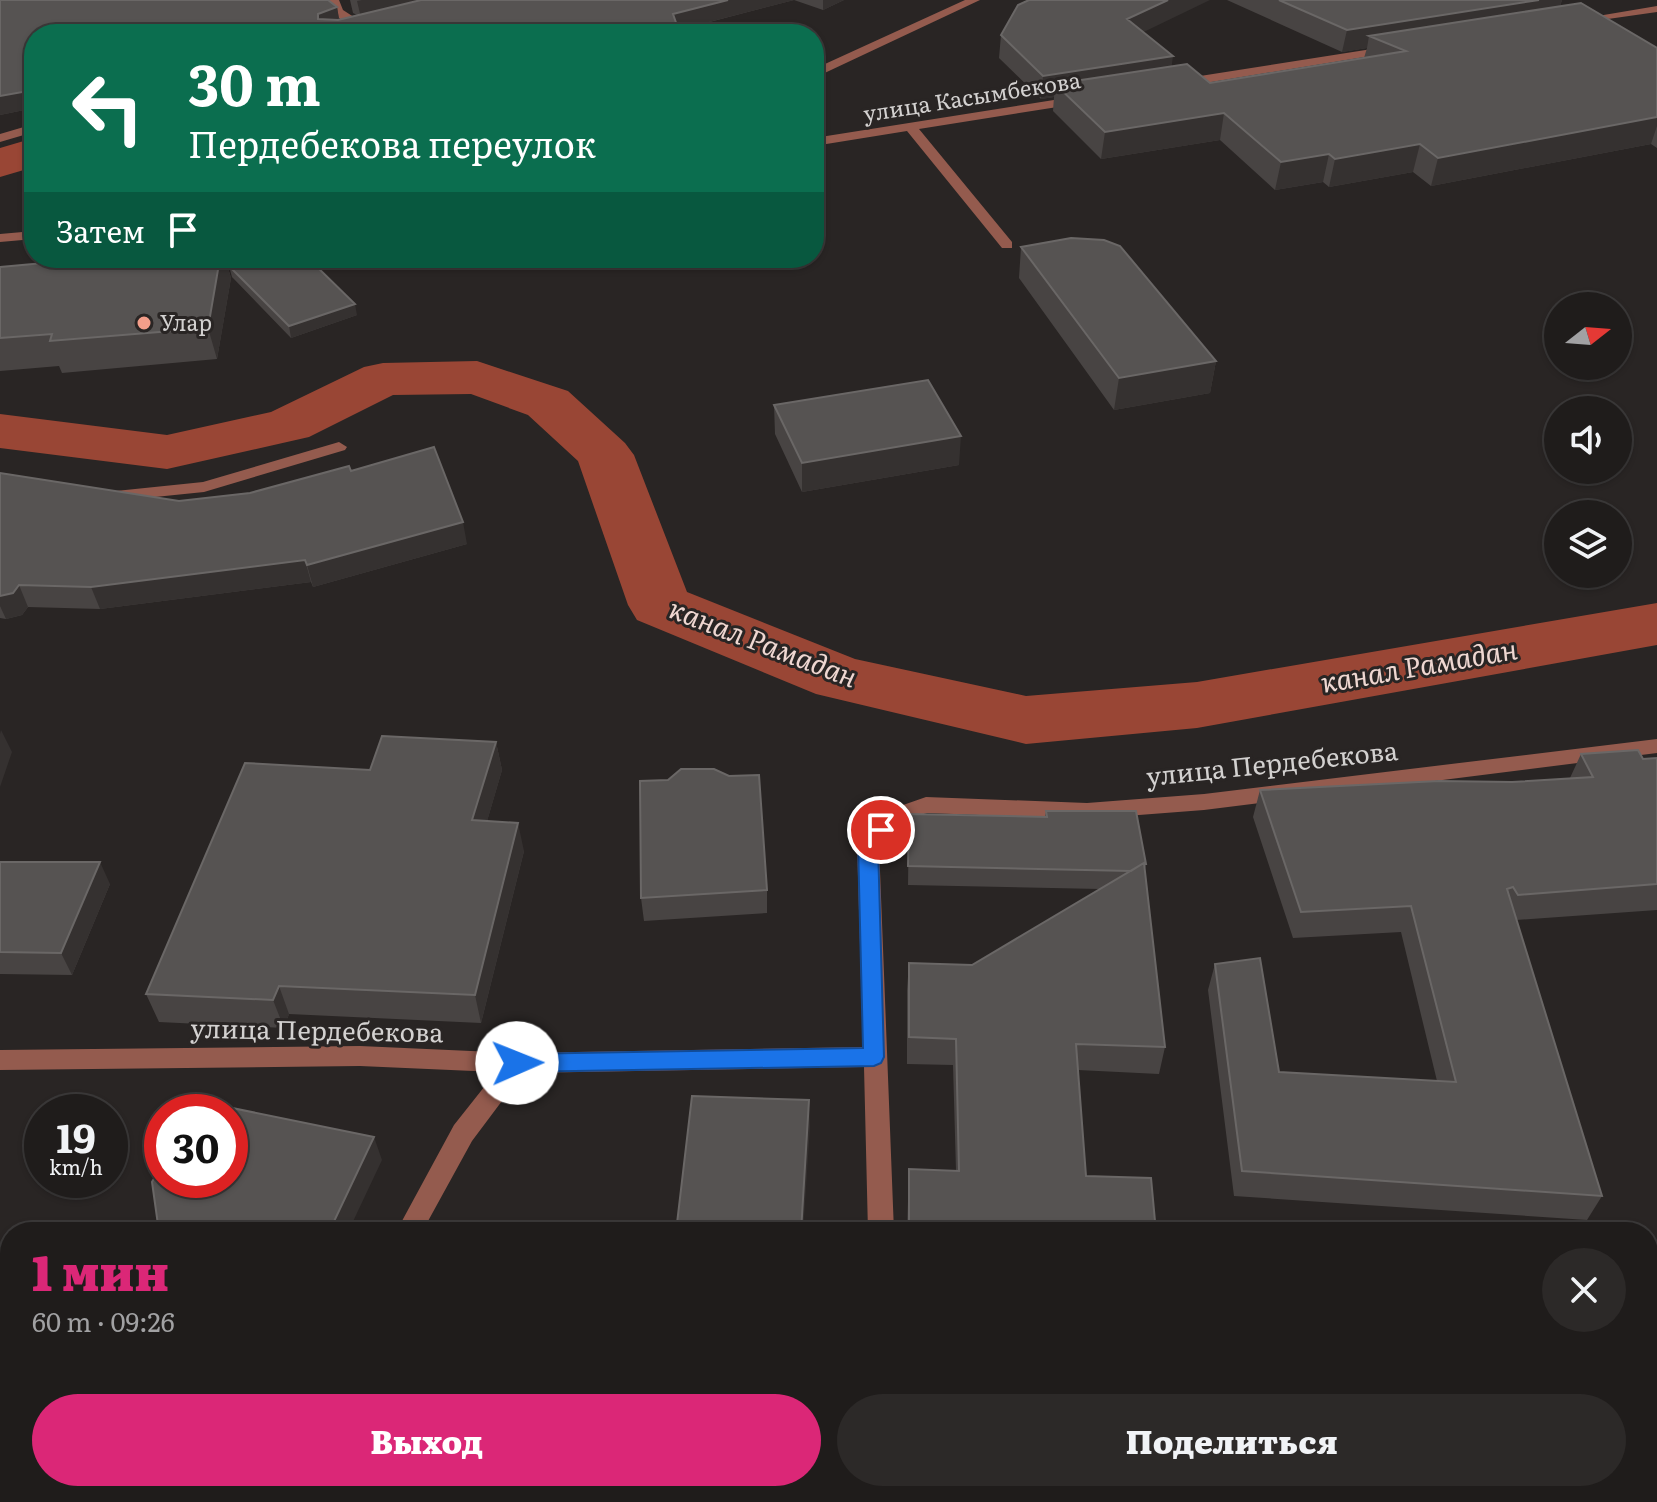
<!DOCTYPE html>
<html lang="ru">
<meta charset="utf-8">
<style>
:root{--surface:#1f1c1b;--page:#2c2928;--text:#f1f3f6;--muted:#a1a1a3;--line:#3c3a3a;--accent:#db2777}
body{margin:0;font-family:Literata,serif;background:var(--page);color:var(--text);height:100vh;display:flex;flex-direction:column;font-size:30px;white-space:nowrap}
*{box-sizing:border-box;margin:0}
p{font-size:26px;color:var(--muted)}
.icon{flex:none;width:44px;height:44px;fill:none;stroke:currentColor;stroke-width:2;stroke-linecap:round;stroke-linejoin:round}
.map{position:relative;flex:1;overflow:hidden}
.side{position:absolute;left:0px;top:1222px;width:1658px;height:280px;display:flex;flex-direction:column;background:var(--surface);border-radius:32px 32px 0 0;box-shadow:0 2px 6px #0004,0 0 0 2px var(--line)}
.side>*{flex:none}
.hud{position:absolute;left:24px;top:24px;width:800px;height:244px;border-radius:32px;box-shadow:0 2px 6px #0004,0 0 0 2px var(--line);background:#0b6e4f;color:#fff;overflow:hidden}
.needle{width:52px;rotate:73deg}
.controls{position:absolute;left:1544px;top:292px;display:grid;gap:16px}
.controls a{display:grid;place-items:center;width:88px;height:88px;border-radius:50%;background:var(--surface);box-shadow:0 2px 6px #0004,0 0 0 2px var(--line);font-size:40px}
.speed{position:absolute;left:24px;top:1094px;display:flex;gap:16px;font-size:40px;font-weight:700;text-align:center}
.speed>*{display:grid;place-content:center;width:104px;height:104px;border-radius:50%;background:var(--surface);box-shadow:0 2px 6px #0004,0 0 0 2px var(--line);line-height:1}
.speed small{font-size:20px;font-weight:400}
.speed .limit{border:12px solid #d22;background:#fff;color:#111}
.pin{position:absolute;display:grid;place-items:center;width:68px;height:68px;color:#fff;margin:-34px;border:4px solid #fff;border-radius:50%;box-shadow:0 2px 8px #0007}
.me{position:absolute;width:88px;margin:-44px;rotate:89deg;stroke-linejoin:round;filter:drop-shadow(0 0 6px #0008)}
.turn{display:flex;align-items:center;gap:28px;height:168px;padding:0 32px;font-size:36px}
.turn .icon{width:104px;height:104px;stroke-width:2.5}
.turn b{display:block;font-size:56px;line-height:68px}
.then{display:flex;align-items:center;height:76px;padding:0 32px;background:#0003;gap:16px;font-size:30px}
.round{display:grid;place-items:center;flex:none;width:84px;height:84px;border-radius:42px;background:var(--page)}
.headline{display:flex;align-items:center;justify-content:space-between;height:136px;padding:0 32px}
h1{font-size:48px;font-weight:800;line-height:60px;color:var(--accent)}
.action{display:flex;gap:16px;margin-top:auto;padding:16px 32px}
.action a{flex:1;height:92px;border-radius:48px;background:var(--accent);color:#fff;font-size:32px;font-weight:800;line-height:92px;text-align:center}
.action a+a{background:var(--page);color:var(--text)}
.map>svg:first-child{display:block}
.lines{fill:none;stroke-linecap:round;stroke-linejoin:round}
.canal{fill:#994635;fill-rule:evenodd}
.minor{fill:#945b4e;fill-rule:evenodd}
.wall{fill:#484443}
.shaded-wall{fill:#353130}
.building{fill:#565352;stroke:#6a6766;stroke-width:2}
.route{fill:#1a73e8;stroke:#114b97;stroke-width:2}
.poi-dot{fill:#f49e8a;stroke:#292524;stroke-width:3}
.labels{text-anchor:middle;stroke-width:6;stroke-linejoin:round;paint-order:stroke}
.far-street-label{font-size:22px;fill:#d3d1d0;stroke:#292524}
.far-poi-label{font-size:22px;fill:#d3d1d0;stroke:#292524;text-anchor:start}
.street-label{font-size:26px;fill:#d3d1d0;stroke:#292524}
.water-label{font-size:28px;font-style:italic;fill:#efd7d1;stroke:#292524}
</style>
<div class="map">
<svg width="1657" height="1502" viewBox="0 0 1657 1502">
<rect width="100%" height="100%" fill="#292524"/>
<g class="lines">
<!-- canal -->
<path class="canal" d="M 34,138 L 34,167 L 0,177 L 0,148 Z
M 477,361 L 568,391 L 625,443 L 634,455 L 687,592 L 855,659 L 1026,696 L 1197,682 L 1657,603 L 1657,645 L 1197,728 L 1026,744 L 816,694 L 637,620 L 628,605 L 578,461 L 528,415 L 471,394 L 393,395 L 309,437 L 167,469 L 0,448 L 0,414 L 167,435 L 271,412 L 364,367 L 383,363 Z"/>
<!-- minor -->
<path class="minor" d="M 327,0 L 339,0 L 343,10 L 363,23 L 363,27 C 347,28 332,15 327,0 Z
M 965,0 L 980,0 L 814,78 L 814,69 Z
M 1657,6 L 1657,12 L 1580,23 L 1574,20 Z
M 1391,46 L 1397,50 L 1395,52 L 1181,87 L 1175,83 L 1181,79 Z
M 1079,96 L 1083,97 L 1083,103 L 919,129 L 1012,242 L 1012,248 L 1002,248 L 907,131 L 814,146 L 814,138 Z
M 34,124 L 34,132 L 0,142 L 0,134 Z
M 34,231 L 34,239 L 0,242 L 0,234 Z
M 339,442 L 347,447 L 345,450 L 204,492 L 106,502 L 97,497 L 106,492 L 203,482 Z
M 1657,739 L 1657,753 L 1204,810 L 1087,819 L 927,813 L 900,821 L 879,845 L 894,1232 L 868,1232 L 864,1067 L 523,1073 L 472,1141 L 422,1232 L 396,1232 L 454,1125 L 496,1072 L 360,1066 L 0,1070 L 0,1050 L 360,1046 L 517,1053 L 863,1047 L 857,843 L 886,811 L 926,797 L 1087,803 L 1204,794 Z
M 252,1492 L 282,1492 L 278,1502 L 248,1502 Z
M 877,1492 L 905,1492 L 905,1502 L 877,1502 Z"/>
</g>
<!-- wall -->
<path class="wall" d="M 0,0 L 337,7 L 339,20 L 357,15 L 353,13 L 350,0 L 794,0 L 679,30 L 34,34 L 34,108 L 0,115 Z
M 794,0 L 844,0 L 823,10 Z
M 1227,0 L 1562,0 L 1560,6 L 1657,48 L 1657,148 L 1651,144 L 1431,186 L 1413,172 L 1329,187 L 1323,182 L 1275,190 L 1220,140 L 1101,159 L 1053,111 L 1054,97 L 1041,99 L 999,58 L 1001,35 L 1143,32 L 1172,66 L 1210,83 L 1364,58 L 1367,48 L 1342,52 Z
M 1021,247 L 1216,361 L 1210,393 L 1114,410 L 1019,278 Z
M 99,258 L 225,258 L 231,278 L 217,359 L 62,373 L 59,366 L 0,371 L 0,267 Z
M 229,266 L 357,315 L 291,338 L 232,277 Z
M 774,405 L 959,465 L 802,492 L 775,434 Z
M 351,471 L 467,544 L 313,587 L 311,582 L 100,609 L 28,607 L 22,615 L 6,619 L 0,618 L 0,473 L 179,501 L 250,493 Z
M 496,742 L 502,770 L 487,821 L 524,851 L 481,1023 L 289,1014 L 284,1028 L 159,1022 L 146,994 L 370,770 Z
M 1581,754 L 1643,759 L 1657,758 L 1657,910 L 1516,920 L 1602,1196 L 1587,1220 L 1234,1196 L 1208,990 L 1215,964 L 1279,1072 L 1437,1081 L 1401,932 L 1293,938 L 1253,817 L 1260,790 L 1512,782 L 1570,778 Z
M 1046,811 L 1146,864 L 1145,869 L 1165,1047 L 1159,1074 L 1078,1070 L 1086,1176 L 1156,1232 L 907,1232 L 909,1169 L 956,1171 L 953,1065 L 907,1064 L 907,990 L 909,963 L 972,965 L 1100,889 L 908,885 L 909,814 L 1045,817 Z
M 0,862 L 110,884 L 72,975 L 0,974 Z
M 767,890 L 767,913 L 644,921 L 641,898 Z"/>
<!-- shaded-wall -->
<path class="shaded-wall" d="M 362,0 L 445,0 L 361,18 L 357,1 Z
M 728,0 L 794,0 L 674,31 L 673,14 Z
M 823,0 L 844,0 L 823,10 Z
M 1168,0 L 1210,0 L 1125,41 L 1127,19 Z
M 1539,0 L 1562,0 L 1556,18 L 1369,36 L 1367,48 L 1342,52 L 1347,30 Z
M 337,7 L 340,24 L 318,19 L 318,14 Z
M 1173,56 L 1170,79 L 1055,84 L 1054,97 L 1041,99 L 1043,76 Z
M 34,90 L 34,108 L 0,115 L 0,96 Z
M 1224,113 L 1220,140 L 1101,159 L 1105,132 Z
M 1657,117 L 1657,126 L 1651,144 L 1431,186 L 1438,158 Z
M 1420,144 L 1413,172 L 1329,187 L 1335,159 Z
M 1329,154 L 1323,182 L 1275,190 L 1281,162 Z
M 220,258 L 225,258 L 231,278 L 217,359 L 208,328 Z
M 355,304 L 357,315 L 291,338 L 289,326 Z
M 1216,361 L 1210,393 L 1114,410 L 1119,378 Z
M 961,436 L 959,465 L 802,492 L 802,463 Z
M 463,522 L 467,544 L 313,587 L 307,565 Z
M 305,560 L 311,582 L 100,609 L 91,587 Z
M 19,585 L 28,607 L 22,615 L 6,619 L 0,606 L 0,596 Z
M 1,730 L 12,752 L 0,787 L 0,734 Z
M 496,742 L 502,770 L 479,849 L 472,820 Z
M 518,823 L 524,851 L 481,1023 L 475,995 Z
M 100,862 L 110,884 L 72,975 L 61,953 Z
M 279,986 L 289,1014 L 284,1028 L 273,1000 Z
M 809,1100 L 810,1127 L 803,1232 L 801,1232 Z
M 374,1137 L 382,1160 L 348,1232 L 329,1232 Z
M 732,1492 L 736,1492 L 735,1502 L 732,1502 Z"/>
<!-- building -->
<path class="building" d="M 0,0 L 328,0 L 337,7 L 318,14 L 318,19 L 338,20 L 421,0 L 728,0 L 673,14 L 680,34 L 34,34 L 34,90 L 0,96 Z
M 1029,0 L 1168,0 L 1127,19 L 1173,56 L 1043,76 L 1001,35 L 1018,5 Z
M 1279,0 L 1539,0 L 1347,30 Z
M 1581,3 L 1657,48 L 1657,117 L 1438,158 L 1420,144 L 1335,159 L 1329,154 L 1281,162 L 1224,113 L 1105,132 L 1055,84 L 1187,64 L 1210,83 L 1406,51 L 1369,36 Z
M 1071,238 L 1104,240 L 1120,246 L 1216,361 L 1119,378 L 1021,247 Z
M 99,258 L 220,258 L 208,328 L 50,341 L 52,334 L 0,338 L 0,267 Z
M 310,260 L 355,304 L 289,326 L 229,266 Z
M 928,380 L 961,436 L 802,463 L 774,405 Z
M 434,447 L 463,522 L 307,565 L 305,560 L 91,587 L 19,585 L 13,593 L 0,596 L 0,473 L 179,501 L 250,493 L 349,466 L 351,471 Z
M 382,736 L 496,742 L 472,820 L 518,823 L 475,995 L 279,986 L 273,1000 L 146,994 L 245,763 L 370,770 Z
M 1638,750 L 1643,759 L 1657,758 L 1657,884 L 1518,895 L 1513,887 L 1507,889 L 1602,1196 L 1242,1171 L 1215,964 L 1260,958 L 1279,1072 L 1456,1082 L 1411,906 L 1301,912 L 1260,790 L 1439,781 L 1512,782 L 1593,777 L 1581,754 Z
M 681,769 L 714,769 L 729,776 L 759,775 L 767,890 L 641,898 L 640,781 L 668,780 Z
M 1046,811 L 1136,811 L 1146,864 L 1142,864 L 1131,871 L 908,866 L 909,814 L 1047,817 Z
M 0,862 L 100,862 L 61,953 L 0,952 Z
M 1144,863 L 1165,1047 L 1076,1044 L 1086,1176 L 1151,1178 L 1156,1232 L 909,1232 L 909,1169 L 959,1171 L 956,1039 L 909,1037 L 909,963 L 972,965 Z
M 692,1096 L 809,1100 L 801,1232 L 676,1232 Z
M 198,1101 L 374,1137 L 329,1232 L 159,1232 L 152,1182 L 162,1165 L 162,1180 L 230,1180 L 230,1112 L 192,1112 Z
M 363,1492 L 732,1492 L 732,1502 L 360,1502 Z"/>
<!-- route -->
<path class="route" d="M 881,823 L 890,830 L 878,845 L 884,1057 L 881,1063 L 874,1066 L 517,1072 L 510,1070 L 506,1063 L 510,1057 L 517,1054 L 863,1048 L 858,843 L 874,825 Z"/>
<!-- markers -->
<circle class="poi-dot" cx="144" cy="323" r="8"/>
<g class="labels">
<!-- far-street labels -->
<g class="far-street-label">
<text transform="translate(972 97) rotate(-9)" y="8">улица Касымбекова</text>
</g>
<!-- far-poi labels -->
<g class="far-poi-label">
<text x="160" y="331">Улар</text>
</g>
<!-- street labels -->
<g class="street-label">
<text transform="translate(1272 764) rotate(-6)" y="9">улица Пердебекова</text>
<text transform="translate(317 1031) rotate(1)" y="9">улица Пердебекова</text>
</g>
<!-- water labels -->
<g class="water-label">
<text transform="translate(763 643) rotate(21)" y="10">канал Рамадан</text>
<text transform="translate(1419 666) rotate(-10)" y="10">канал Рамадан</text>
</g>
</g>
</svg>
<div class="controls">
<a><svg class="needle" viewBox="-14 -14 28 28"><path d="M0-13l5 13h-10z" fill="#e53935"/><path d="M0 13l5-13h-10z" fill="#a1a1a3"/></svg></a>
<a><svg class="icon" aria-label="sound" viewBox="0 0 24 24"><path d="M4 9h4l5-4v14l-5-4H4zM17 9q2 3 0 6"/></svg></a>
<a><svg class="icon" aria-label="layers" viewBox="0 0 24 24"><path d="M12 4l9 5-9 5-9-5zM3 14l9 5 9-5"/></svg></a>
</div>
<div class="speed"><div>19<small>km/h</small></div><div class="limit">30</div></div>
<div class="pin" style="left:881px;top:830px;background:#d93025"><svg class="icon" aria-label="arrive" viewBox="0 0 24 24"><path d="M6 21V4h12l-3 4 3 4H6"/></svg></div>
<svg class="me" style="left:517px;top:1063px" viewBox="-20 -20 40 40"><circle r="19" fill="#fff"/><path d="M0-13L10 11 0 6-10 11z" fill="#1a73e8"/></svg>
<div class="hud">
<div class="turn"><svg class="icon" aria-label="left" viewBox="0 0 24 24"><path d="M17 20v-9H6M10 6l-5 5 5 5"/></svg><div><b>30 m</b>Пердебекова переулок</div></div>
<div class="then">Затем<svg class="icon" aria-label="arrive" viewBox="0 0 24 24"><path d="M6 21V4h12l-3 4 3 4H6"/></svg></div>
</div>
<section class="side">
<div class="headline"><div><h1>1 мин</h1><p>60 m · 09:26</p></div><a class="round"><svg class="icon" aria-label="close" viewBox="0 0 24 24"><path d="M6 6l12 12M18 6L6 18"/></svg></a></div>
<div class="action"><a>Выход</a><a>Поделиться</a></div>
</section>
</div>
